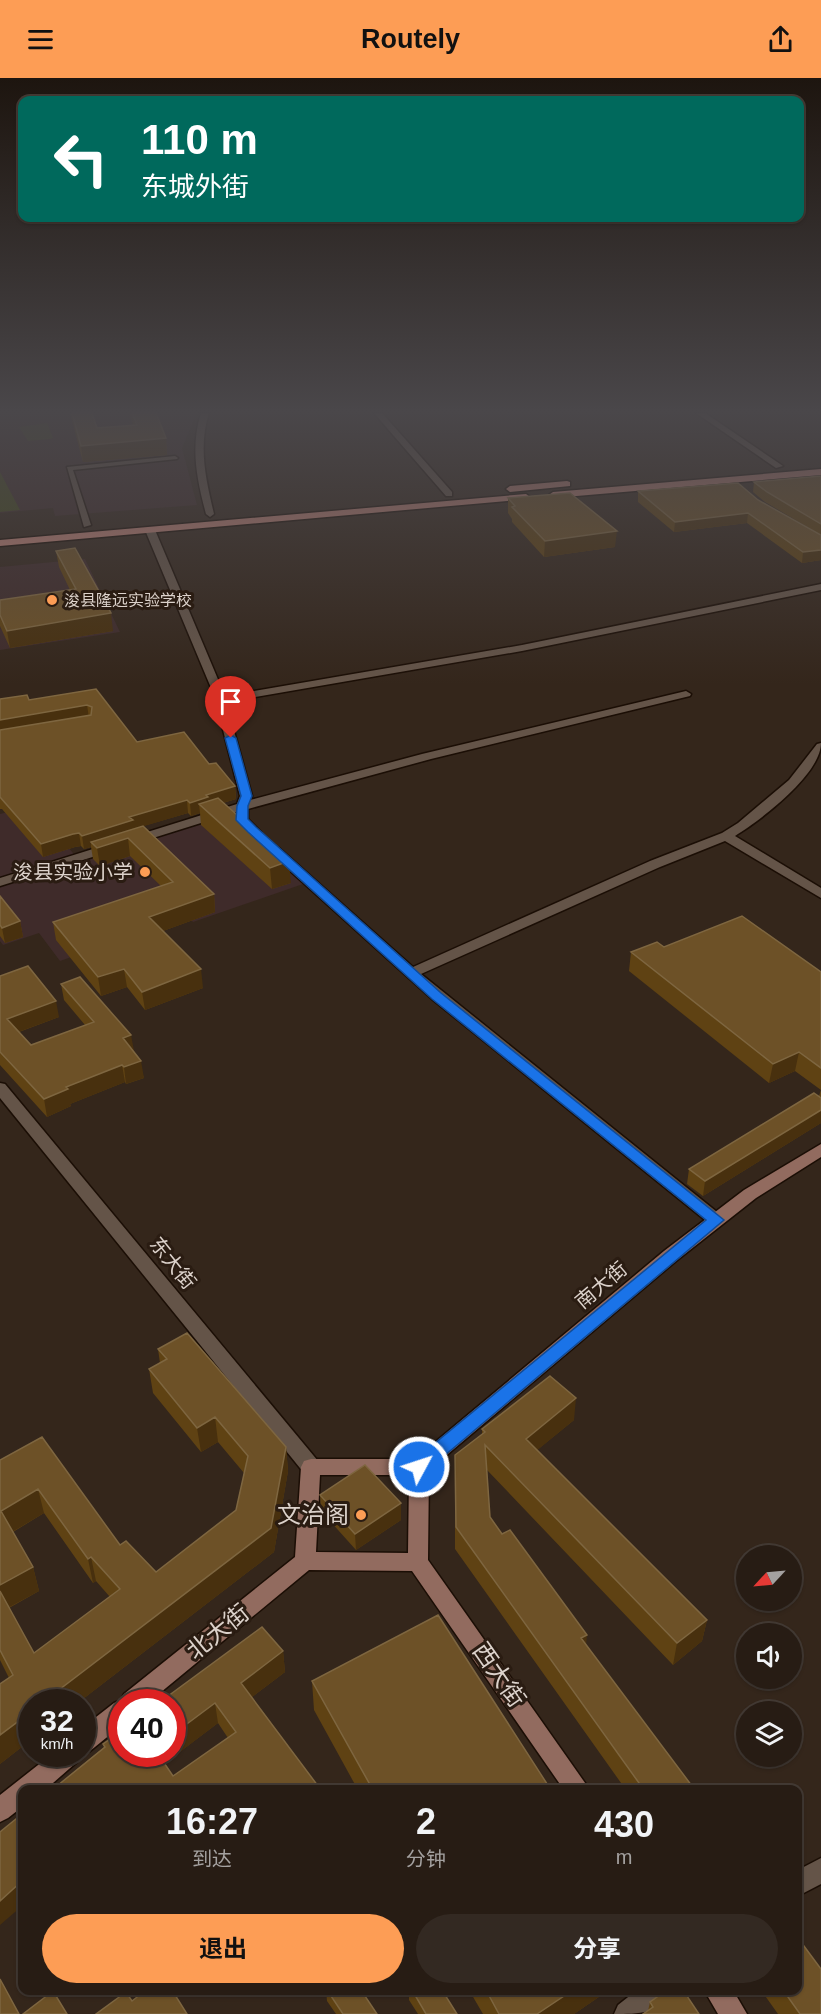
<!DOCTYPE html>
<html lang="zh">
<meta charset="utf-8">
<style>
:root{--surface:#271c14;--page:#332922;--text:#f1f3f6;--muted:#a4a1a0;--line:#433a34;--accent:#fd9d55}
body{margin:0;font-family:Helvetica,"Noto Sans SC",sans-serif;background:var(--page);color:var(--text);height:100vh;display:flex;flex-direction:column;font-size:22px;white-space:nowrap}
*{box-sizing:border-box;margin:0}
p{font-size:20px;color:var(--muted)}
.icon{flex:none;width:33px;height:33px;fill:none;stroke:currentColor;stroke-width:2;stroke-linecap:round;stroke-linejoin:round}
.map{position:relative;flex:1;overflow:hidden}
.drawer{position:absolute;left:18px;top:1707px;width:784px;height:210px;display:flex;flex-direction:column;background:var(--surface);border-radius:12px;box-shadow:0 2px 4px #0004,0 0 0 2px var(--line)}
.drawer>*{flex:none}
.banner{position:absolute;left:18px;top:18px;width:786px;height:126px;border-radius:12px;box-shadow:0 2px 4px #0004,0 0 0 2px var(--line);background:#00695c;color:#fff;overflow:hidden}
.needle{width:39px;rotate:244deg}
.controls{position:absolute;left:736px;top:1467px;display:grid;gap:12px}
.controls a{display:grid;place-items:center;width:66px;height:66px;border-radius:50%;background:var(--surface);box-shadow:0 2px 4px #0004,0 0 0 2px var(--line);font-size:30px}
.speed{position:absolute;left:18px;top:1611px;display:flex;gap:12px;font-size:30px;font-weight:700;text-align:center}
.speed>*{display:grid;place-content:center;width:78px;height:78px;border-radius:50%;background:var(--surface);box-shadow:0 2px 4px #0004,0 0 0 2px var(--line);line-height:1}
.speed small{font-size:15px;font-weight:400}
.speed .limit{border:9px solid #d22;background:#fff;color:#111}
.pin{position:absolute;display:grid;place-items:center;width:51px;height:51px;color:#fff;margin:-62px -26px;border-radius:50% 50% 50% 0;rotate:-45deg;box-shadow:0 0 6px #0007}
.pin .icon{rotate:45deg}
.me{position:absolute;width:66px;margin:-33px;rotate:50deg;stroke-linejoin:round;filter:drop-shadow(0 0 4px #0008)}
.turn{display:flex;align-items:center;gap:21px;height:126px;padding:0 24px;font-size:27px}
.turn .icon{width:78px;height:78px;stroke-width:2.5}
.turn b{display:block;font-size:42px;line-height:51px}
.eta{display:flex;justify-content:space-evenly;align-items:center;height:102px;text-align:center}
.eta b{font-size:36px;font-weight:700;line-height:42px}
.action{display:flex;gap:12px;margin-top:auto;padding:12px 24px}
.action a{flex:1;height:69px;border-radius:36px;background:var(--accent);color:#111;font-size:24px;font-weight:700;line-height:69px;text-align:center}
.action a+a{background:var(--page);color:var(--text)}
header{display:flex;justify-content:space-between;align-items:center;height:78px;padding:0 24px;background:var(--accent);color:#111;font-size:27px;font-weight:700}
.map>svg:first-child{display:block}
.education{fill:#3f2b2a}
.green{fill:#43481b}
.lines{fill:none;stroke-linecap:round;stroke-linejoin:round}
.lane-casing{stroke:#1b0e05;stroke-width:3}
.street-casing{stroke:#1b0e05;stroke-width:3}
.secondary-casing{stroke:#1b0e05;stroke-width:3}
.primary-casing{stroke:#1b0e05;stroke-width:3}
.lane{fill:#645448;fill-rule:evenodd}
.street{fill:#645448;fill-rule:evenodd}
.secondary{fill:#926b5f;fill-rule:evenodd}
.primary{fill:#c08276;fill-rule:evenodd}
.wall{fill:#5f4213;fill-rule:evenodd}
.shaded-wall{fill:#48300e}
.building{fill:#6d5127;stroke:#7e6640;stroke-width:1.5}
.route{fill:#1a73e8;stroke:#114b97;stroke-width:1.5}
.poi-dot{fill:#fd9d55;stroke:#2a1c12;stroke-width:2}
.labels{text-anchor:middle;stroke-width:6;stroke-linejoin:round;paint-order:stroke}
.far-poi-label{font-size:16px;fill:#dcd2cb;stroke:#2a1c12;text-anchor:start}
.poi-label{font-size:20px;fill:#dcd2cb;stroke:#2a1c12;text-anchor:end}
.street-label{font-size:20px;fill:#dcd2cb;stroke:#2a1c12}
.near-poi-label{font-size:24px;fill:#dcd2cb;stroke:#2a1c12;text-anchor:end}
.near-street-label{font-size:24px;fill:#dcd2cb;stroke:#2a1c12}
</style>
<header><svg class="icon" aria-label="menu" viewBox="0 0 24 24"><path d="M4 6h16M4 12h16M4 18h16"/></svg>Routely<svg class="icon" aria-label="share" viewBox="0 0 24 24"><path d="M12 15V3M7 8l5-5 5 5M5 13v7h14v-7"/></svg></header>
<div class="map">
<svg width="821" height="1936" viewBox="0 0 821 1936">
<rect width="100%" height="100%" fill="#34261b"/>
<!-- education -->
<path class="education" d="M 0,335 L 197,335 L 182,370 L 197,427 L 55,438 L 53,430 L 0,435 Z
M 85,481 L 120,554 L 0,572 L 0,489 Z
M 32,728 L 80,783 L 227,736 L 303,806 L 193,844 L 188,838 L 60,883 L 39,855 L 3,867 L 0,863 L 0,736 Z"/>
<!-- green -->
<path class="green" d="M 47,345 L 53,360 L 50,361 L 28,363 L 19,349 Z
M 0,394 L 20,432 L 0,434 Z"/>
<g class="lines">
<!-- lane casing -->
<g class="lane-casing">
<path id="lane" d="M 175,378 L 178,380 L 177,381 L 73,392 L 91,447 L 84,449 L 67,389 Z"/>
</g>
<!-- street casing -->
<g class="street-casing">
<path id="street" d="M 201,335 L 209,335 C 198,369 206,402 214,436 L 210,439 L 206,436 C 197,402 190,369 201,335 Z
M 374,335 L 382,335 L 452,414 L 452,418 L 446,418 Z
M 696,335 L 705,335 L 783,388 L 776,390 Z
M 150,449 L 155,452 L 225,618 L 522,567 L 821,506 L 821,512 L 522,573 L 226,624 L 252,718 L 250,722 L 422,676 L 686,613 L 691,616 L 690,618 L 431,681 L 248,731 L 248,741 L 261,754 L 259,757 L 251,757 L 236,742 L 236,734 L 0,808 L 0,800 L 237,726 L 240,718 L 214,617 L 145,452 Z
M 821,665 C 821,696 761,742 735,758 L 821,810 L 821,820 L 725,763 L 660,789 L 421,896 L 722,1138 L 725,1142 L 722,1146 L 710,1146 L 432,921 L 268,773 L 269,770 L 279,770 L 413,889 L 650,783 L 722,755 L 738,745 L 789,702 L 817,666 Z
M 0,1005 L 5,1006 L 318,1383 L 321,1389 L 318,1395 L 311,1397 L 304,1395 L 0,1020 Z
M 821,1780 L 821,1806 L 798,1818 L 798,1792 Z
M 637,1912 L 673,1912 C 662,1936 638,1936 614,1936 L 618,1927 Z"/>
</g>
<!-- secondary casing -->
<g class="secondary-casing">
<path id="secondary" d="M 821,1066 L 821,1079 L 756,1120 L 676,1183 L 429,1392 L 428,1482 L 590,1712 L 564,1712 L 412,1493 L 309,1492 L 149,1624 L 122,1624 L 122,1647 L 90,1673 L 82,1676 L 80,1676 L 82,1676 L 82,1650 L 114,1625 L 121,1622 L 124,1616 L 295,1479 L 301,1389 L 304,1383 L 311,1381 L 415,1381 L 664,1173 L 744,1112 ZM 320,1397 L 409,1397 L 408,1475 L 316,1474 Z
M 52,1676 L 81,1676 L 77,1684 L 45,1712 L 22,1712 L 22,1729 L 8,1740 L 0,1744 L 0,1717 Z
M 704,1912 L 733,1912 L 747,1936 L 718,1936 Z"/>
</g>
<!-- primary casing -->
<g class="primary-casing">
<path id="primary" d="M 821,391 L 821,397 L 553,420 L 549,417 L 553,414 Z
M 567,403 L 570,404 L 570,408 L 510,414 L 506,411 L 510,408 Z
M 526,416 L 530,419 L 529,421 L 0,468 L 0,462 Z"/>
</g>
<!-- lane -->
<use href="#lane" class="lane"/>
<!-- street -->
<use href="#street" class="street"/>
<!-- secondary -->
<use href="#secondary" class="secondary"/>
<!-- primary -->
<use href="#primary" class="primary"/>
</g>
<!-- wall -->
<path class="wall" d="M 70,335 L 92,335 L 97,350 L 133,347 L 129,335 L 156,335 L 166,360 L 167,377 L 83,384 Z
M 821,398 L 821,457 L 765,424 L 753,414 L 754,404 Z
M 738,405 L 821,482 L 802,485 L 747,445 L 674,454 L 638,424 L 638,413 Z
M 508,420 L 615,469 L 544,479 L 512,444 L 512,441 L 508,435 Z
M 56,473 L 113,553 L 10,570 L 0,548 L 0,537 L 70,512 L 59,489 Z
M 96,611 L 137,664 L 209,686 L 235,708 L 236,721 L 223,725 L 291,805 L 272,811 L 201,747 L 200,735 L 191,738 L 188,735 L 143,748 L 214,816 L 215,834 L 163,853 L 203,910 L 145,932 L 127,909 L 101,918 L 56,862 L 53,844 L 161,808 L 130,778 L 100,788 L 93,781 L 91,769 L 84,771 L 81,768 L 75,769 L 43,779 L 2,731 L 0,731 L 0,621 L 29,622 Z
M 0,818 L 20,843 L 23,859 L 5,865 L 0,858 Z
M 664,869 L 821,894 L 821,1045 L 703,1118 L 687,1106 L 689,1091 L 819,1018 L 821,1012 L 795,993 L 769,1005 L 629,893 L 631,874 Z
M 0,898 L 59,939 L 19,954 L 31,967 L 85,947 L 64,922 L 61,906 L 134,973 L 144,1000 L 126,1006 L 125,1004 L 70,1026 L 71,1028 L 47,1039 L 0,987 Z
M 158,1271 L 286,1369 L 288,1393 L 274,1474 L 79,1624 L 32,1624 L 32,1661 L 0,1686 L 9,1600 L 0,1582 L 0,1382 L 120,1467 L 156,1494 L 236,1432 L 244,1395 L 218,1364 L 201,1374 L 153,1315 L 149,1291 L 160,1285 ZM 44,1435 L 93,1505 L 96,1503 L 110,1519 L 34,1575 L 9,1530 L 39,1513 L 33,1489 L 13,1454 Z
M 574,1342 L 537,1372 L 707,1542 L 702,1563 L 673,1587 L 487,1392 L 490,1439 L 695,1712 L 626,1712 L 455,1471 L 455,1377 L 482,1356 L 482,1351 Z
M 320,1417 L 401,1425 L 401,1442 L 356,1472 L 321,1433 Z
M 283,1573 L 285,1594 L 252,1619 L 321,1712 L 52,1712 L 104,1669 L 103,1666 L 172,1624 ZM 218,1645 L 228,1660 L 173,1698 L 165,1685 Z
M 312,1603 L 551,1712 L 358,1712 L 314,1632 Z
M 326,1912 L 361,1912 L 377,1936 L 336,1936 L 327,1923 Z
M 409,1912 L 442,1912 L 457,1936 L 418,1936 L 409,1922 Z
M 469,1912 L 609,1912 L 574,1936 L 483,1936 Z
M 761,1912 L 798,1912 L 821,1936 L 778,1936 Z
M 650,1924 L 699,1936 L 648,1933 Z"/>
<!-- shaded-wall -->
<path class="shaded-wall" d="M 166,360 L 167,377 L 83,384 L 81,368 Z
M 748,435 L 747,445 L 674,454 L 675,444 Z
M 617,453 L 615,469 L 544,479 L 545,463 Z
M 821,472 L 821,482 L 802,485 L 803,474 Z
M 111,535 L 113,553 L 10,570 L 7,553 Z
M 87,627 L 89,640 L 0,655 L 0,642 Z
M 235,708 L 236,721 L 209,729 L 199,726 L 200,735 L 191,738 L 190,725 L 206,717 Z
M 187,722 L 188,735 L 91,764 L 91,769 L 84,771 L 82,758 L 129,739 Z
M 79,755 L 81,768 L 75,769 L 43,779 L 41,766 Z
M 128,760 L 130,778 L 100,788 L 97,770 Z
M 289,783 L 291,805 L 272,811 L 270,790 Z
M 214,816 L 215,834 L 152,857 L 149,839 Z
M 20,843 L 23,859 L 5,865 L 2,850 Z
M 124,891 L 127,909 L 101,918 L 98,899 Z
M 201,891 L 203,910 L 145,932 L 142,914 Z
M 56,923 L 59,939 L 10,957 L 7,941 Z
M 131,957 L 134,973 L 123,960 Z
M 799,974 L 795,993 L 769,1005 L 773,986 Z
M 141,983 L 144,1000 L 126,1006 L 124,989 Z
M 122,987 L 125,1004 L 70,1026 L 71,1028 L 47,1039 L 44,1021 L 66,1009 Z
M 821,1032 L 821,1045 L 703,1118 L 705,1103 Z
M 576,1320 L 574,1342 L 524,1383 L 526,1361 Z
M 215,1339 L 218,1364 L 201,1374 L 197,1350 Z
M 286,1369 L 288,1393 L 274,1474 L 79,1624 L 43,1624 L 271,1450 Z
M 38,1411 L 44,1435 L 7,1457 L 1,1433 Z
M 401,1425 L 401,1442 L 356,1472 L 355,1456 Z
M 91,1479 L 96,1503 L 93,1505 L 88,1481 Z
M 33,1489 L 39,1513 L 4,1532 L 0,1518 L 0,1507 Z
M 707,1542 L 702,1563 L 673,1587 L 677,1565 Z
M 587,1557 L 585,1578 L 581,1560 Z
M 283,1573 L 285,1594 L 244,1625 L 241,1605 Z
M 215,1625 L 218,1645 L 159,1690 L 156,1676 L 172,1676 L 172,1657 Z
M 32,1633 L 32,1661 L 0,1686 L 0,1657 Z
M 22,1803 L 22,1828 L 0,1847 L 0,1823 Z
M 573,1912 L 609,1912 L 574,1936 L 537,1936 Z"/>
<!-- building -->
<path class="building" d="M 72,335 L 92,335 L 97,350 L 137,347 L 132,335 L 156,335 L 166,360 L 81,368 Z
M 821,398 L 821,446 L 767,414 L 754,404 Z
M 738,405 L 758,422 L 821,457 L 821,472 L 803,474 L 748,435 L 675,444 L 638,413 Z
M 570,415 L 617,453 L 545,463 L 512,429 L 515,428 L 508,420 Z
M 75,470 L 111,535 L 7,553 L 0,537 L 0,522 L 76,511 L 56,473 Z
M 96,611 L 137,664 L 184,654 L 209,686 L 216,685 L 235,708 L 206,717 L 208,719 L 190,725 L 187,722 L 129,739 L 133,742 L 82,758 L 79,755 L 73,756 L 41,766 L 0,719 L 0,652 L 91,637 L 92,629 L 87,627 L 0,642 L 0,621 L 27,617 L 29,622 Z
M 218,720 L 289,783 L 270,790 L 199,726 Z
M 143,748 L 214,816 L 149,839 L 201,891 L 142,914 L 124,891 L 98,899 L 53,844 L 173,804 L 128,760 L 97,770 L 91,764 Z
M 0,818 L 20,843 L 2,850 L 0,847 Z
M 742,838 L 821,894 L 821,990 L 799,974 L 773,986 L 631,874 L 657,864 L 664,869 Z
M 28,888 L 56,923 L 7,941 L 31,967 L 94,944 L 61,906 L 80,899 L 131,957 L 123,960 L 141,983 L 124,989 L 122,987 L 66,1009 L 68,1011 L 44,1021 L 0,974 L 0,898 Z
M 814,1015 L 821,1020 L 821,1032 L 705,1103 L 689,1091 Z
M 187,1255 L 286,1369 L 271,1450 L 43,1624 L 32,1624 L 32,1633 L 0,1657 L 0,1606 L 13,1597 L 0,1572 L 0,1513 L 34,1575 L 120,1511 L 91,1479 L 88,1481 L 38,1411 L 1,1433 L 33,1489 L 0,1507 L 0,1382 L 42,1359 L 120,1467 L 126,1463 L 156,1494 L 236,1432 L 248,1378 L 215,1339 L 197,1350 L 149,1291 L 167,1281 L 158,1271 Z
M 550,1298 L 576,1320 L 526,1361 L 707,1542 L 677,1565 L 485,1367 L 490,1439 L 502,1456 L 510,1452 L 587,1557 L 581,1560 L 695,1712 L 644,1712 L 456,1449 L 455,1377 L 485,1354 L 482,1351 Z
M 365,1387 L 401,1425 L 355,1456 L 320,1417 Z
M 438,1537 L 551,1712 L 373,1712 L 312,1603 Z
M 262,1549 L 283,1573 L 241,1605 L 321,1712 L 278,1712 L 276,1710 L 273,1712 L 52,1712 L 105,1669 L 103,1666 L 122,1653 L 122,1676 L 158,1676 L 173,1698 L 236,1654 L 215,1625 L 172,1657 L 172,1624 L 160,1624 Z
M 22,1736 L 22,1803 L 0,1823 L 0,1754 Z
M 798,1860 L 821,1891 L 821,1936 L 800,1936 L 783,1912 L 798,1912 Z
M 0,1901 L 19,1936 L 0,1936 Z
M 146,1912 L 172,1912 L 187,1936 L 96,1936 L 126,1914 L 132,1923 Z
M 327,1912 L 361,1912 L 377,1936 L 343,1936 Z
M 412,1912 L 442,1912 L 457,1936 L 426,1936 Z
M 486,1912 L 573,1912 L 537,1936 L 499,1936 Z
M 667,1912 L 683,1912 L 699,1936 L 643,1936 L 653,1929 L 650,1924 Z
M 53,1913 L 67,1936 L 23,1936 Z"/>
<!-- sky -->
<linearGradient id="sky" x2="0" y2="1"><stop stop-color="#1d150f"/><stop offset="0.55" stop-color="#4a474a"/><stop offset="1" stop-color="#4a474a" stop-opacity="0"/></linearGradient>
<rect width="821" height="606" fill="url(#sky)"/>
<!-- route -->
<path class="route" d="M 231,657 L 236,660 L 252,718 L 248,728 L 248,741 L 256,749 L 441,915 L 724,1142 L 425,1394 L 419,1397 L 412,1394 L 410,1389 L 412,1384 L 706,1142 L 432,921 L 248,754 L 236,742 L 237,728 L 241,718 L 225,660 Z"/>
<!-- markers -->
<g class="poi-dot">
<circle cx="52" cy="522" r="6"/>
<circle cx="145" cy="794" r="6"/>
<circle cx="361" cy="1437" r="6"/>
</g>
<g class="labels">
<!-- far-poi labels -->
<g class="far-poi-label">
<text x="64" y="528">浚县隆远实验学校</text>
</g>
<!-- poi labels -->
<g class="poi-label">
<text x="133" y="801">浚县实验小学</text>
</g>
<!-- street labels -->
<g class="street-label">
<text transform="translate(173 1185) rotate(51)" y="7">东大街</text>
<text transform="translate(601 1207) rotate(-40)" y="7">南大街</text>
</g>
<!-- near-poi labels -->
<g class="near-poi-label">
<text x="349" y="1445">文治阁</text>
</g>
<!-- near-street labels -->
<g class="near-street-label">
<text transform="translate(218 1554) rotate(-39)" y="8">北大街</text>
<text transform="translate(499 1597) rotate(55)" y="8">西大街</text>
</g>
</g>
</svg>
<div class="controls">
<a><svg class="needle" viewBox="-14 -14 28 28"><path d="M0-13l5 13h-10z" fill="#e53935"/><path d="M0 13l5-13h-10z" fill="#a4a1a0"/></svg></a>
<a><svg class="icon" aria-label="sound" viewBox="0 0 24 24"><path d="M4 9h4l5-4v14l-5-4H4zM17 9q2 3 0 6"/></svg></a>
<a><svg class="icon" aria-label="layers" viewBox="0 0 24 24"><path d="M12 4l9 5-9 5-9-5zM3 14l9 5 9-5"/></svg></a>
</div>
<div class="speed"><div>32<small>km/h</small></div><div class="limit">40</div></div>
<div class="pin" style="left:231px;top:660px;background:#d93025"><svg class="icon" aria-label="arrive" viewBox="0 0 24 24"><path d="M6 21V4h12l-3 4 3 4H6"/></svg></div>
<svg class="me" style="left:419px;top:1389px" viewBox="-20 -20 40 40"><circle r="17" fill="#1a73e8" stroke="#fff" stroke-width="3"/><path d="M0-11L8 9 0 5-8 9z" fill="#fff"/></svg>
<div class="banner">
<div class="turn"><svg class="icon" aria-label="left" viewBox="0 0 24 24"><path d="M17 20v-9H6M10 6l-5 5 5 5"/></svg><div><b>110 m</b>东城外街</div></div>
</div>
<section class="drawer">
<div class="eta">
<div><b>16:27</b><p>到达</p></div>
<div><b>2</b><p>分钟</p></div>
<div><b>430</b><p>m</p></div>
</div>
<div class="action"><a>退出</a><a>分享</a></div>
</section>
</div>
